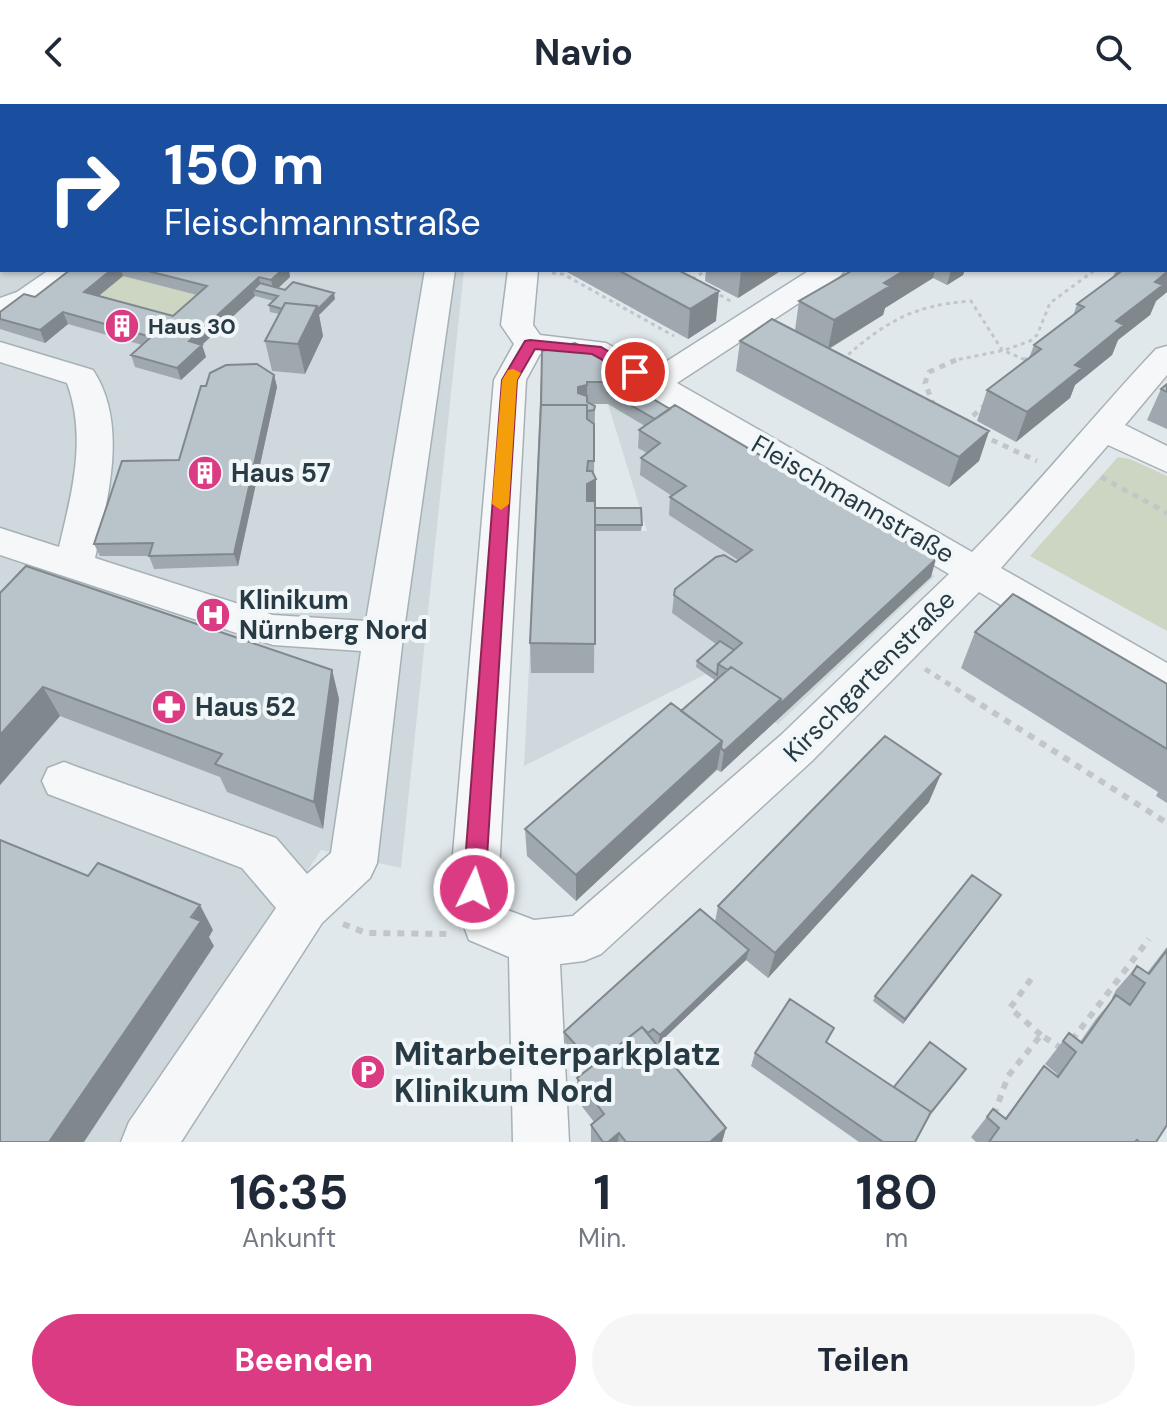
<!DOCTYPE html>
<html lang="de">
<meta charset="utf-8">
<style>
:root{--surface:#fff;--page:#f6f6f7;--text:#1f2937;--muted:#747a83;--accent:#db3b83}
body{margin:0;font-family:"DM Sans",sans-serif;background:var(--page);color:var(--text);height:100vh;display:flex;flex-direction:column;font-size:30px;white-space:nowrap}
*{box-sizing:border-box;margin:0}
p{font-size:26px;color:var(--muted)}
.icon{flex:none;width:44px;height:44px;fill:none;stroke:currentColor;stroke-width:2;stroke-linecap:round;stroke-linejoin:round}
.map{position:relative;height:1038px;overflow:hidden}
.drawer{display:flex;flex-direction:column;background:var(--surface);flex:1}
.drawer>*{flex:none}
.top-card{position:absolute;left:0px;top:0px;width:1168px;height:168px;box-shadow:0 2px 6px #0004;background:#1a4fa0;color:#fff;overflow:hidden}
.pin{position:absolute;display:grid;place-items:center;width:68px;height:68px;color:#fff;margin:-34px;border:4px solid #fff;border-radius:50%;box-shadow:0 2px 8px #0007}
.me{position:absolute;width:88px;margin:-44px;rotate:4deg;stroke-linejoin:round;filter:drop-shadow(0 0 6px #0008)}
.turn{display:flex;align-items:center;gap:28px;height:168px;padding:0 32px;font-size:36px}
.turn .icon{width:104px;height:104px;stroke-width:2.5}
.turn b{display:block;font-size:56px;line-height:68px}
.eta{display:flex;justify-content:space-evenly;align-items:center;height:136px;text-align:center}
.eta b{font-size:48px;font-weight:700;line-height:56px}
.button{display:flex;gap:16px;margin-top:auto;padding:16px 32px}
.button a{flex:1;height:92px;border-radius:48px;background:var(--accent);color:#fff;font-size:32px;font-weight:700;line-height:92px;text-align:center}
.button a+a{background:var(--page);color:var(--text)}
header{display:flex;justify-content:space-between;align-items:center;height:104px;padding:0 32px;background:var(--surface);font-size:36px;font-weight:700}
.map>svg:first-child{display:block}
.built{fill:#cfd8dd}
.green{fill:#cdd6c2}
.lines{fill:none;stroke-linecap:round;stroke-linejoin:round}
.minor-casing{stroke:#a6b1b6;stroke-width:3}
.path-far2{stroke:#c0c6ca;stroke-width:3;stroke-dasharray:4 4;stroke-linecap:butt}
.path-far1{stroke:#c0c6ca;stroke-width:5;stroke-dasharray:6 6;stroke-linecap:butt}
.path{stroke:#c0c6ca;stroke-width:6;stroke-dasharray:7 7;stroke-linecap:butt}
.minor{fill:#f5f7f9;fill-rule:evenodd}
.wall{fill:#9ea8ae;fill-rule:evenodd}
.shaded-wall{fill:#81888d}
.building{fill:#b8c3ca;stroke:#81888d;stroke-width:2}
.route{fill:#db3b83;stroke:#8e2655;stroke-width:2}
.slow{fill:#f59e0b}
.labels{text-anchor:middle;stroke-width:8;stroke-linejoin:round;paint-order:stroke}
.far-poi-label{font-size:22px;font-weight:bold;fill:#283b45;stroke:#f1f6f8;text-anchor:start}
.poi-label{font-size:26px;font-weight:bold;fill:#283b45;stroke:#f1f6f8;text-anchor:start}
.street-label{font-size:26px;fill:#283b45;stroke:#f1f6f8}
.near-poi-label{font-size:32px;font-weight:bold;fill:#283b45;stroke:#f1f6f8;text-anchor:start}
</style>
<header><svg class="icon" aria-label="back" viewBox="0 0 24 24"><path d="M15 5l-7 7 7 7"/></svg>Navio<svg class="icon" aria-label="search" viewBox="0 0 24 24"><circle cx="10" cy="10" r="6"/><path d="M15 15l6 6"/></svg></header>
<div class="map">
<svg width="1167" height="1038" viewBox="0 0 1167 1038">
<rect width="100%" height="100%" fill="#e1e8eb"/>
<!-- built -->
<path class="built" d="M 0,0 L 553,2 L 2,2 L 2,166 L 464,166 L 401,764 L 321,746 L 129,1038 L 0,1038 Z
M 618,287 L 935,472 L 778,620 L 706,570 L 524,662 L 536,427 L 647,427 L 608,300 Z"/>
<!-- green -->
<path class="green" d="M 123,172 L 210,194 L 177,224 L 89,200 Z
M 1118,353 L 1130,355 L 1167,372 L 1167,527 L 1030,452 Z"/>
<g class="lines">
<!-- minor casing -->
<g class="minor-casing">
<path id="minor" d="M 323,0 L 347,0 L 348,2 L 324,2 Z
M 565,0 L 592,0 L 593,2 L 566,2 Z
M 0,46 L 2,46 L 2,62 L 0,62 Z
M 49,166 L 84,166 L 39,200 L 0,213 L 0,194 L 17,188 Z
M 425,166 L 455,166 L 403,533 L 377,759 L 370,774 L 322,819 L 181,1038 L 121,1038 L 129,1018 L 276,804 L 242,764 L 48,690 L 42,677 L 48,664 L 64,658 L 80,664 L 276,734 L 307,770 L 331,749 L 361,547 L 273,541 L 0,451 L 0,424 L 59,443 C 72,389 87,333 67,279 L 0,258 L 0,238 L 93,266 C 129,320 107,396 95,454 L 273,511 L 366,517 Z
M 508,166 L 538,166 L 533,221 L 540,231 L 606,239 L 653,266 L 810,166 L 845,166 L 840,172 L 677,279 L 972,448 C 1037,382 1093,312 1156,245 L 1167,242 L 1167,271 L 1125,321 L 1167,342 L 1167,368 L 1108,341 L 1001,464 L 1167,559 L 1167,595 L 1152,591 L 979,488 L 812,657 L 601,850 L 584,857 L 560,860 L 569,1038 L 513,1038 L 509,853 L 469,836 L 450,785 L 494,276 L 514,240 L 501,221 ZM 540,250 L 587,255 L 949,470 L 781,631 L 573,812 L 534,816 L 505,805 L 498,785 L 526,276 Z"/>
</g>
<!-- path-far2 -->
<path class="path-far2" d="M 552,169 L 563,170 L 674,232
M 692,175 L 707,166
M 713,187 L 732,198
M 842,256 C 885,218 913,201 971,197 L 1002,246 L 1028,257
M 951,257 L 1005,246 L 1030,237 L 1037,231 L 1050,199 L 1095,166"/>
<!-- path-far1 -->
<path class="path-far1" d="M 1024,255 L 1030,258 L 1028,260
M 934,302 L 925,279 L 929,268 L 958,255
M 964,320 L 986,300
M 981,331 L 1037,357
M 1101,373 L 1167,409
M 925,565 L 972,595"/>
<!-- path -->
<path class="path" d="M 969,593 L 1167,719
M 343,820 L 366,829 L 451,830
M 1031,875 L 1010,904 L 1041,931
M 1072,936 L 1149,835
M 994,1011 L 1008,972 L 1041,931 L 1064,946"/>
<!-- minor -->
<use href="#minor" class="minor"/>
</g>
<!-- wall -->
<path class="wall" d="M 609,0 L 710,0 L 704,2 L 613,2 Z
M 780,0 L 877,0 L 872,2 L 780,2 Z
M 884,0 L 950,0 L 953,2 L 884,2 Z
M 958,0 L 1057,0 L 1061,2 L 961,2 Z
M 1099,0 L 1167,0 L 1167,30 L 1166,2 L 1093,2 Z
M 1167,117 L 1167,188 L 1156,197 L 1150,211 L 1118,236 L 1112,251 L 1075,281 L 1070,294 L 1016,338 L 977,317 L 987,286 L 1029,254 L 1034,241 L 1073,212 L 1077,200 L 1113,173 L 1116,166 L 1166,166 Z
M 70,166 L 289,166 L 290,173 L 278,184 L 335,195 L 319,211 L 323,232 L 305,270 L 272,267 L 265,237 L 279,210 L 270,208 L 269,201 L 274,197 L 255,192 L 202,241 L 206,253 L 181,276 L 135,263 L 131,251 L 142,241 L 68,220 L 45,239 L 0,225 L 0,208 L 35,193 ZM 123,172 L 197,191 L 173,212 L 98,192 Z
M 567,166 L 678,166 L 716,217 L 688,235 L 567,168 Z
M 706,166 L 782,166 L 738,194 L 705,177 Z
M 850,166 L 965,166 L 963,171 L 947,181 L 933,174 L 885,204 L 883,211 L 829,245 L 989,327 L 979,357 L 949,383 L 736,267 L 740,237 L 807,234 L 795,226 L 799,197 L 849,168 Z
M 542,247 L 619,275 L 931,473 L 721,668 L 717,666 L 576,797 L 527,752 L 525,725 L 681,607 L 716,577 L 696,563 L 697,557 L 716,540 L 672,509 L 674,491 L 738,456 L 669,411 L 670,393 L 672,392 L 640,371 L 641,354 L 647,349 L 638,344 L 639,326 L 645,322 L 608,300 L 591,300 L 595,302 L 594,372 L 596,375 L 596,404 L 642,421 L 641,427 L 595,427 L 594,569 L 531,569 L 530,539 Z
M 274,271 L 277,283 L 238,462 L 154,465 L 149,452 L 100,452 L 94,440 L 179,356 Z
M 1167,280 L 1167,325 L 1147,316 L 1161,285 Z
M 0,489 L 332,566 L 339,595 L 323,725 L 227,688 L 220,673 L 60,612 L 0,681 Z
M 975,528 L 1167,580 L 1167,699 L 1156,692 L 1158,688 L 961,564 Z
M 929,698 L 768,874 L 746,856 L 658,940 L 652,934 L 726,1024 L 722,1038 L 591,1038 L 591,1021 L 594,1018 L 577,996 L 577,974 L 589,965 L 564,937 L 564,928 L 715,818 L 718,802 Z
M 1001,791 L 903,920 L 873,897 L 875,892 Z
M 1167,843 L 1167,1021 L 1156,1038 L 976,1038 L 971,1033 L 993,1005 L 1005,1014 L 1044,962 L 1056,972 L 1057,970 L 1045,960 L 1069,929 L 1080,938 L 1096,915 L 1113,895 L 1112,894 L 1116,886 L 1137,862 L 1147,869 Z
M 828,939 L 915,1038 L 859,1038 L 751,962 L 755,949 Z"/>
<!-- shaded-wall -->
<path class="shaded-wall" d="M 0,0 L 36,0 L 34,2 L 2,2 L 2,29 L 0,24 Z
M 270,0 L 311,0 L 309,2 L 267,2 Z
M 653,0 L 710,0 L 704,2 L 653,2 Z
M 815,0 L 877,0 L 872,2 L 812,2 Z
M 2,127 L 2,150 L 0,151 L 0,129 Z
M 111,166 L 121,166 L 123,172 L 89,200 L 84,188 Z
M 282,166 L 289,166 L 290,173 L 274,188 L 271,176 Z
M 741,166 L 782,166 L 738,194 Z
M 905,166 L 935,166 L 933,174 L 885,204 L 883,211 L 828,245 L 834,216 L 884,179 Z
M 951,166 L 965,166 L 963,171 L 947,181 Z
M 1167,168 L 1167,188 L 1156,197 L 1150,211 L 1118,236 L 1112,251 L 1075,281 L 1070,294 L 1016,338 L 1027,308 L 1155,178 Z
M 259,173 L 261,185 L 253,186 L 255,192 L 193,249 L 189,237 Z
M 719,187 L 716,217 L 688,235 L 690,205 Z
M 334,189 L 335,195 L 319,211 L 323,232 L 305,270 L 298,240 L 317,202 Z
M 63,208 L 68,220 L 45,239 L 40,226 Z
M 202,241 L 206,253 L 181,276 L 177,264 Z
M 619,264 L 618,287 L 608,288 L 608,278 Z
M 274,271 L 277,283 L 238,462 L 234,450 Z
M 587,281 L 587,304 L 578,306 L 578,283 Z
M 989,327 L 979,357 L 949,383 L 959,353 Z
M 596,375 L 596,405 L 587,410 L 587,380 Z
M 936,455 L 931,473 L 721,668 L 724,647 Z
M 332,566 L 339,595 L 323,725 L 314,698 Z
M 43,583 L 60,612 L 0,681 L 0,631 Z
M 722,637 L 717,665 L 576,797 L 576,771 Z
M 941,670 L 929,698 L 768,874 L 775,849 Z
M 1001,791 L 998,796 L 903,920 L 905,915 Z
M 200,801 L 213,826 L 209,833 L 214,842 L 84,1038 L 49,1038 Z
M 749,846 L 746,856 L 658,940 L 660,931 Z
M 726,1024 L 722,1038 L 710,1038 Z
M 619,1029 L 618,1038 L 608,1038 Z"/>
<!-- building -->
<path class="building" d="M 68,0 L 270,0 L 267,2 L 64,2 Z
M 344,0 L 567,0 L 571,2 L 341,2 Z
M 748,0 L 773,0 L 777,2 L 742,2 Z
M 903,0 L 950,0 L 953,2 L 906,2 Z
M 1012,0 L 1057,0 L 1061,2 L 1016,2 Z
M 1099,0 L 1141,0 L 1144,2 L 1093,2 Z
M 0,75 L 2,76 L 2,127 L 0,129 Z
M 1166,131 L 1167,168 L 1155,178 L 1163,181 L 1116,217 L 1124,221 L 1075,261 L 1082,264 L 1027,308 L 987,286 L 1041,245 L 1034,241 L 1084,203 L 1077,200 L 1123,166 L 1166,166 Z
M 70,166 L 111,166 L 84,188 L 173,212 L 207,182 L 144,166 L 282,166 L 271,176 L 259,173 L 189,237 L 202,241 L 177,264 L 131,251 L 151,233 L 63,208 L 40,226 L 0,215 L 0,208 L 24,190 L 35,193 Z
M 618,166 L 678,166 L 719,187 L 690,205 Z
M 853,166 L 905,166 L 884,179 L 890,182 L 834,216 L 799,197 Z
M 293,178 L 334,189 L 318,205 L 317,202 L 285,199 L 282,205 L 269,201 L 278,192 L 253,186 L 260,179 L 285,186 Z
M 285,199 L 317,202 L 298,240 L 265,237 Z
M 772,215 L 989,327 L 959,353 L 740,237 Z
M 575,239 L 619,264 L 608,278 L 587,278 L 587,281 L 578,283 L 578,289 L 587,292 L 587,298 L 595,302 L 594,306 L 587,307 L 587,301 L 541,301 L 542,247 Z
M 257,260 L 274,271 L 234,450 L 149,452 L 153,439 L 94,440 L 122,357 L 179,356 L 201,282 L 206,282 L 210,269 L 226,261 Z
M 619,275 L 670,305 L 655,315 L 608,288 Z
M 1167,280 L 1167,288 L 1161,285 Z
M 541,301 L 587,301 L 587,315 L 594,320 L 594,357 L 588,357 L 587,367 L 592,367 L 596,375 L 587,380 L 587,397 L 595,397 L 595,540 L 530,539 Z
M 675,301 L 936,455 L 780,600 L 781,595 L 731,563 L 728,566 L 718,560 L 742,539 L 674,491 L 675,485 L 716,453 L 724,451 L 736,458 L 752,446 L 670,393 L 686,382 L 641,354 L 660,339 L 639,326 Z
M 595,404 L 641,404 L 642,421 L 595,421 Z
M 26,462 L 332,566 L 314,698 L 215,660 L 222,650 L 43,583 L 0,631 L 0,489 Z
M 1013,490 L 1167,580 L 1167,645 L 975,528 Z
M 720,537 L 734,546 L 718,560 L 717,571 L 697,557 Z
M 731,563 L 781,595 L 724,647 L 721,644 L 722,637 L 681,607 Z
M 671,599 L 722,637 L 576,771 L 525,725 Z
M 885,632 L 941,670 L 775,849 L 718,802 Z
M 0,736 L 88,772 L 98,759 L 200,801 L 191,813 L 201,817 L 49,1038 L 0,1038 Z
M 972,771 L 1001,791 L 905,915 L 875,892 Z
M 700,805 L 749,846 L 660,931 L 653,925 L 648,929 L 642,923 L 594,961 L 564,928 Z
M 1167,846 L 1167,1021 L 1156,1038 L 1139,1038 L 1137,1036 L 1135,1038 L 989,1038 L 999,1024 L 987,1013 L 993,1005 L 1006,1015 L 1044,962 L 1058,973 L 1076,948 L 1063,937 L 1069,929 L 1082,939 L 1116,891 L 1130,901 L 1145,879 L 1132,870 L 1137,862 L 1149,870 Z
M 790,895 L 834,924 L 826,938 L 931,1008 L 915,1038 L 883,1038 L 755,949 Z
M 642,923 L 726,1024 L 710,1038 L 626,1038 L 619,1029 L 608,1038 L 603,1038 L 591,1021 L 604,1010 L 577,974 Z
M 930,938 L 966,965 L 929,1011 L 931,1008 L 894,983 Z"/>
<!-- route -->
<path class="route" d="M 530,236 L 601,243 L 643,268 L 635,272 L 630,271 L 592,250 L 535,245 L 517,276 L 485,785 L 481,792 L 474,795 L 466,792 L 463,785 L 502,276 L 525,237 Z"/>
<!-- slow -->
<path class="slow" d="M 513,265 L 521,269 L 517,276 L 509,400 L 501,406 L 492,400 L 502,276 L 508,266 Z"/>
<!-- icons -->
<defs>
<g id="building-disc" transform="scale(1.8)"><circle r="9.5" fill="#db3b83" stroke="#f1f6f8"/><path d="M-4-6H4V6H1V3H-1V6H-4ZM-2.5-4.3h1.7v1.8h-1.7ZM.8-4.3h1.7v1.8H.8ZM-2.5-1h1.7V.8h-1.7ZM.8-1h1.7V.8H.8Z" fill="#fff"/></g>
<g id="hospital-disc" transform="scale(1.8)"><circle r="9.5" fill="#db3b83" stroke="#f1f6f8"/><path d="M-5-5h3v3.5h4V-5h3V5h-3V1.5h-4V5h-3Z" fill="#fff"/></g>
<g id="pharmacy-disc" transform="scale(1.8)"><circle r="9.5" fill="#db3b83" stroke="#f1f6f8"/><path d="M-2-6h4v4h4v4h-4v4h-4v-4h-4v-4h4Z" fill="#fff"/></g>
<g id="parking-disc" transform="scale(1.8)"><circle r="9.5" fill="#db3b83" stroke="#f1f6f8"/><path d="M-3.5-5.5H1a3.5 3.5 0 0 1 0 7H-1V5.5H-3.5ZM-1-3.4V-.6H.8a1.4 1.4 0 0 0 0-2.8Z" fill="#fff"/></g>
</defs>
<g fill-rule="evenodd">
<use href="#building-disc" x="122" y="222"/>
<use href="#building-disc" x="205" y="369"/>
<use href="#hospital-disc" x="213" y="511"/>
<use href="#pharmacy-disc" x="169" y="603"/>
<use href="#parking-disc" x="368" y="968"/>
</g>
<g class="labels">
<!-- far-poi labels -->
<g class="far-poi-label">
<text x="148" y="230">Haus 30</text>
</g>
<!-- poi labels -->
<g class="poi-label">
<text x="231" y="378">Haus 57</text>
<text x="239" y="505">Klinikum<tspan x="239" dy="30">Nürnberg Nord</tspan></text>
<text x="195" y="612">Haus 52</text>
</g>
<!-- street labels -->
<g class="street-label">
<text transform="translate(853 395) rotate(30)" y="9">Fleischmannstraße</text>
<text transform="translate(869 572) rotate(-45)" y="9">Kirschgartenstraße</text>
</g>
<!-- near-poi labels -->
<g class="near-poi-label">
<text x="394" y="961">Mitarbeiterparkplatz<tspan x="394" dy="37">Klinikum Nord</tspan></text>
</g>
</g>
</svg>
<div class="pin" style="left:635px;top:268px;background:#d93025"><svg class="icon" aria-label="arrive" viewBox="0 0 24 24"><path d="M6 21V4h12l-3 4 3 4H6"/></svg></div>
<svg class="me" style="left:474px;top:785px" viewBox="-20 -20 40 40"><circle r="17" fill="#db3b83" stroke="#fff" stroke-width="3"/><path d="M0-11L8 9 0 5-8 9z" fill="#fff"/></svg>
<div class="top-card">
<div class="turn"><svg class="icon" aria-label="right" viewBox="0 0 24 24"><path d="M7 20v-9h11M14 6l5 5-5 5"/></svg><div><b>150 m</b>Fleischmannstraße</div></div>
</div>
</div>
<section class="drawer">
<div class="eta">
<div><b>16:35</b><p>Ankunft</p></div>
<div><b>1</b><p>Min.</p></div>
<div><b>180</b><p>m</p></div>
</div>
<div class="button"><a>Beenden</a><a>Teilen</a></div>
</section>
